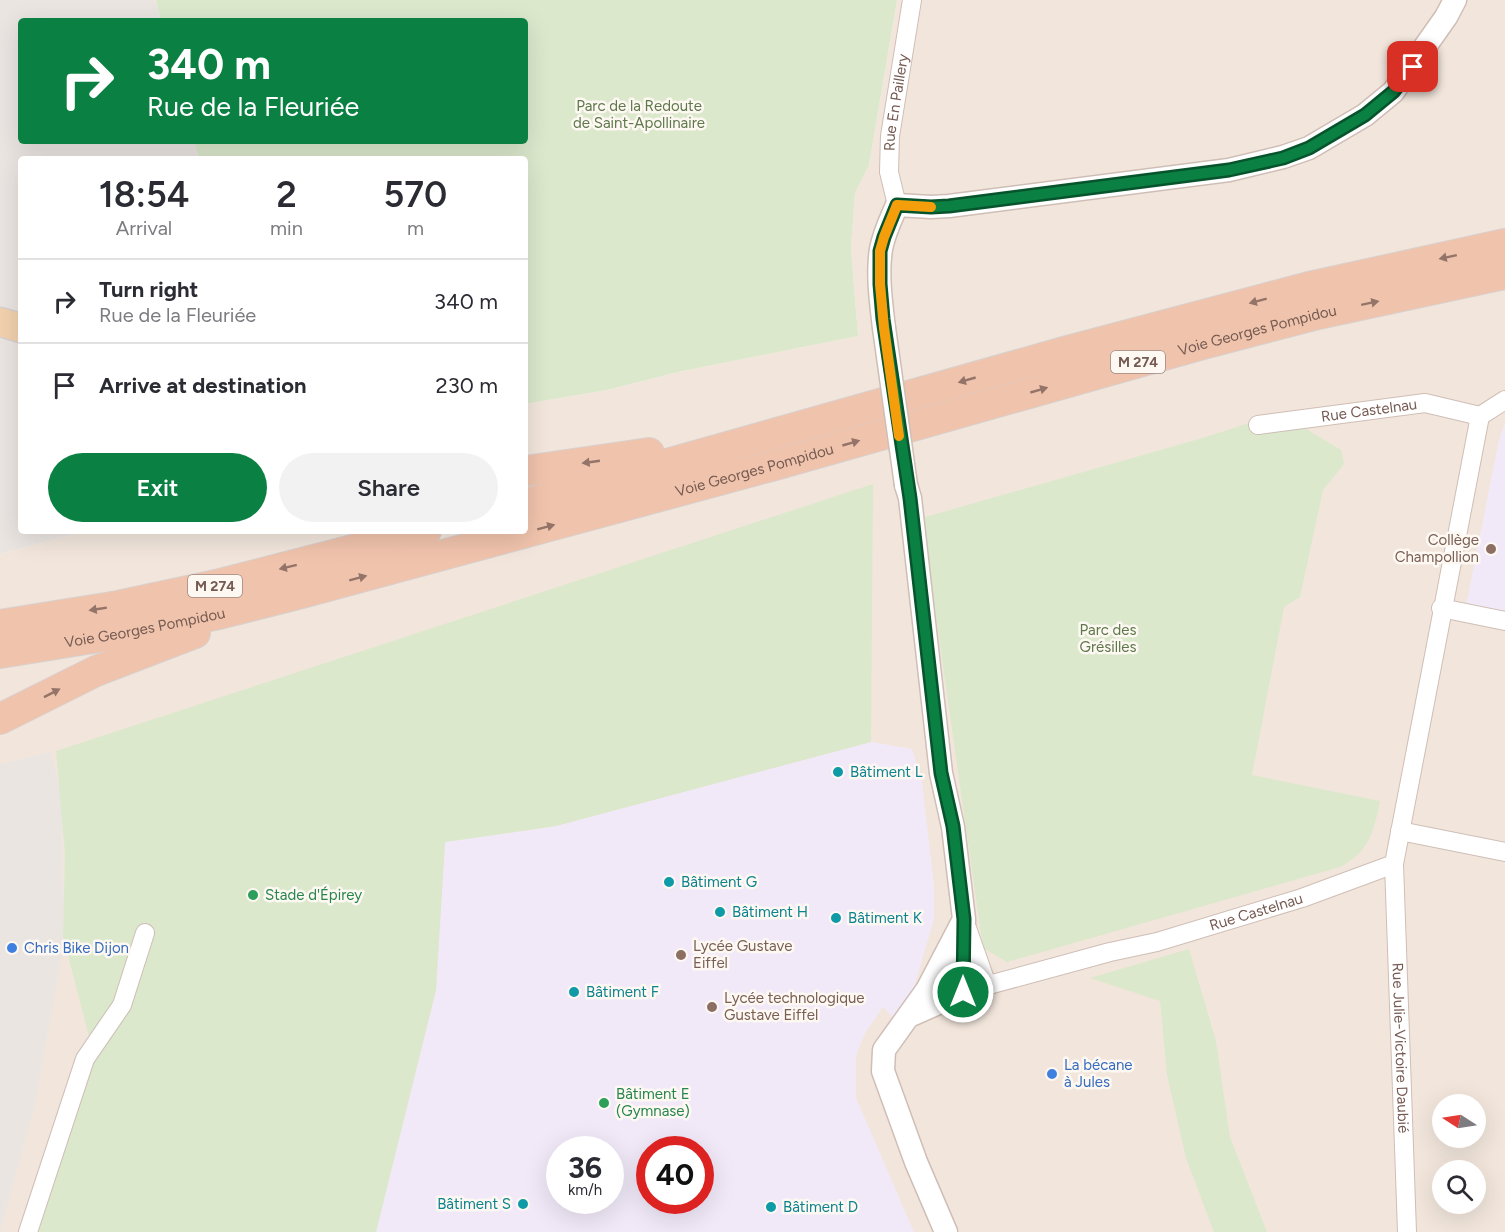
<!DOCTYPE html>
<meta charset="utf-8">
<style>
:root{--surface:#fff;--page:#f2f2f3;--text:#2b2b33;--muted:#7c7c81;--line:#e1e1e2;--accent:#0b8043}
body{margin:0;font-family:Figtree,sans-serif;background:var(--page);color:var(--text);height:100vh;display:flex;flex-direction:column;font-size:22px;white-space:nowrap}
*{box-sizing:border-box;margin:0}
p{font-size:20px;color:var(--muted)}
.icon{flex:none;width:33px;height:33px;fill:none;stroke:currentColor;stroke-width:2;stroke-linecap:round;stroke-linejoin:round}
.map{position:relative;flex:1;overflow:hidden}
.sheet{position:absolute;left:18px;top:156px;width:510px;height:378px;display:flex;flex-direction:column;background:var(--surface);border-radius:6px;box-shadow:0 6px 24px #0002}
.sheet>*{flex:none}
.hud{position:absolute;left:18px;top:18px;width:510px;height:126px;border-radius:6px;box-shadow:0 6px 24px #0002;background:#0b8043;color:#fff;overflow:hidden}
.needle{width:39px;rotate:282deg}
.tools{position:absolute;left:1432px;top:1094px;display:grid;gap:12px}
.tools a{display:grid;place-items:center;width:54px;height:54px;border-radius:50%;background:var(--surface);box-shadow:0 6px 24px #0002;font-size:30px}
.speed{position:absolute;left:546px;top:1136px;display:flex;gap:12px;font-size:30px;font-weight:700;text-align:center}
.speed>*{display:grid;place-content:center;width:78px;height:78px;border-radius:50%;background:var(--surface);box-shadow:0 6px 24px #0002;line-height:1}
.speed small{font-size:15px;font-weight:400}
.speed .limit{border:9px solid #d22;background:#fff;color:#111}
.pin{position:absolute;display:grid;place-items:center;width:51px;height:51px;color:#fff;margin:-26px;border-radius:12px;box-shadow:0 3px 9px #0006}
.me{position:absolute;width:66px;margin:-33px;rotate:0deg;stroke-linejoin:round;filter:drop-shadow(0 0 4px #0008)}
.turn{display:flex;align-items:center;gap:21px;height:126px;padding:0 30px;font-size:27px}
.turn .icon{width:78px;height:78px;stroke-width:2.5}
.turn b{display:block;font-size:42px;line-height:51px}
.eta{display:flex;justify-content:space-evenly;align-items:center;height:102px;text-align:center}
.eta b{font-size:36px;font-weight:600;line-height:42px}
.primary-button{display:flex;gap:12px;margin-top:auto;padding:12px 30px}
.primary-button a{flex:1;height:69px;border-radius:36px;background:var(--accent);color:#fff;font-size:24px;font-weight:600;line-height:69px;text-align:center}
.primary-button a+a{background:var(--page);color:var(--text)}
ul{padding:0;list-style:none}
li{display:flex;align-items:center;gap:18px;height:84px;padding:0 30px;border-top:2px solid var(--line)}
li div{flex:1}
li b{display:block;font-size:22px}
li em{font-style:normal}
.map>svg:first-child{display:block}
.residential{fill:#f2e6dc;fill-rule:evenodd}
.industrial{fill:#ebe5e2}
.education{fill:#f1e9f8;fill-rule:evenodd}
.green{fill:#dbe8cc}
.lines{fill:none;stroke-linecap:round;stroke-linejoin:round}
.minor-casing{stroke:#cfbeb6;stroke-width:20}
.tertiary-casing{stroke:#cfbeb6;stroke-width:25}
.primary-casing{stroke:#d8d1cf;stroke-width:31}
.trunk-casing{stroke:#d8d1cf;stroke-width:32}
.minor{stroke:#fff;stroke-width:18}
.tertiary{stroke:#fff;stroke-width:22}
.primary{stroke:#f2d1ae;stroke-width:28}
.trunk{stroke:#f0c3ac;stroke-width:30}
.tertiary-bridge-casing{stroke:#cfbeb6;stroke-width:25;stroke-linecap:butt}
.tertiary-bridge{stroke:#fff;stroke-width:22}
.oneway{fill:#947468}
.route-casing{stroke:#07532c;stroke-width:15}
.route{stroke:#0b8043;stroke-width:10}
.slow{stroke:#f59e0b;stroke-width:10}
.education-dot{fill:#8d6e63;stroke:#fef8f3;stroke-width:2}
.culture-dot{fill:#0f9aa8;stroke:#fef8f3;stroke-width:2}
.leisure-dot{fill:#2e9e5b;stroke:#fef8f3;stroke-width:2}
.shop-dot{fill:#3f7fe0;stroke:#fef8f3;stroke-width:2}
.labels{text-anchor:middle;stroke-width:5;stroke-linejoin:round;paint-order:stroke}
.shield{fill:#fef8f3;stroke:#9e8982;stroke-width:1.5}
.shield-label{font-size:14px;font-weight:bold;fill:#755a52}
.street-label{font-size:15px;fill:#755a52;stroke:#fef8f3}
.park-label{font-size:15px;fill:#5e784b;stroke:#fef8f3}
.education-label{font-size:15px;fill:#785e54;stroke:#fef8f3;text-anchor:start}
.culture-label{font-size:15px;fill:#0d838f;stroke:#fef8f3;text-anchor:start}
.leisure-label{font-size:15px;fill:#27864d;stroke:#fef8f3;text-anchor:start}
.shop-label{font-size:15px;fill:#366cbe;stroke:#fef8f3;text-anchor:start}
</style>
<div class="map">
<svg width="1505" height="1232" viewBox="0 0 1505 1232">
<rect width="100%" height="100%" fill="#fbf4ed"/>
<!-- residential -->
<path class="residential" d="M 897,0 L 1505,0 L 1505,1232 L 0,1232 L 0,554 L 87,531 L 525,531 L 525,404 L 607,390 L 678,372 L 858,336 L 851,248 L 855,193 L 869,165 ZM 1443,1104 L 1476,1104 L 1476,1137 L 1443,1137 ZM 560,1149 L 610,1149 L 610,1200 L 560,1200 ZM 650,1149 L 700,1149 L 700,1200 L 650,1200 ZM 1443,1170 L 1476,1170 L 1476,1203 L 1443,1203 Z"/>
<!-- industrial -->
<path class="industrial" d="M 0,0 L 156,0 L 161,21 L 21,21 L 21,141 L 194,141 L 199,159 L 21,159 L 21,531 L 87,531 L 0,554 Z
M 50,752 L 62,794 L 64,944 L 35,1105 L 0,1232 L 0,764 Z"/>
<!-- education -->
<path class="education" d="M 1505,423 L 1505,614 L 1466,606 L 1499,440 Z
M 871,742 L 912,749 L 922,782 L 934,886 L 934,919 L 902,1028 L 883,1007 L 865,1033 L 856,1056 L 856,1098 L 914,1232 L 376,1232 L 436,990 L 445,842 L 556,826 ZM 560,1149 L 610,1149 L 610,1200 L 560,1200 ZM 650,1149 L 700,1149 L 700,1200 L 650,1200 Z"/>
<!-- green -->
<path class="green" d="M 156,0 L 897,0 L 869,165 L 855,193 L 851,248 L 858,336 L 678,372 L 607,390 L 525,404 L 525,159 L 199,159 L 194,141 L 525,141 L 525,21 L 161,21 Z
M 1280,413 L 1341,450 L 1344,464 L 1323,490 L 1300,597 L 1284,607 L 1252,775 L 1380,801 C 1374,831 1370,851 1340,867 L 1007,962 L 983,948 L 922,518 L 1206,437 Z
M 873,484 L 871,742 L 556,826 L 445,842 L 436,990 L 376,1232 L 19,1232 L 63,1147 L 93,1052 L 63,936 L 65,854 L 56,751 Z
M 1189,949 L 1216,1041 L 1230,1137 L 1267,1232 L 1214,1232 L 1186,1158 L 1167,1075 L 1160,1001 L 1090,978 Z"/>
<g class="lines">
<!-- minor casing -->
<g class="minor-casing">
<g id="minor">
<path id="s1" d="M 897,205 L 889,172 L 890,136 L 912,0"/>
<path id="s2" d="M 1258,425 L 1425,403 L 1480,416"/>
<path d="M 1441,608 L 1505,621"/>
<path d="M 1400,831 L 1505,852"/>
<path id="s3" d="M 1394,864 L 1407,1232"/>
<path d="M 967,928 L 987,985"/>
<path id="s4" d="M 963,992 L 1110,952 L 1157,942 L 1302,898 L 1394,864 L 1480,416 L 1505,400"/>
<path d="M 28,1232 L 85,1059 L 122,1005 L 145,933"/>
</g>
</g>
<!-- tertiary casing -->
<g class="tertiary-casing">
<path id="tertiary" d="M 884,328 C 881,303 877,274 881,249 C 884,233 891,219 897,205 L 931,207 L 949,206 L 1229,170 L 1283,157 L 1309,148 L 1365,115 L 1393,92 L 1446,17 L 1455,0
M 906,485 L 910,498 L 941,773 L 953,827 L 964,919 L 963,992 L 909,1016
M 946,1232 L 916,1162 L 883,1071 L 884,1050 L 927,990 L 962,923"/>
</g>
<!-- primary casing -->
<g class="primary-casing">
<path id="primary" d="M 0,322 L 21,328"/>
</g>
<!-- trunk casing -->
<g class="trunk-casing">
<g id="trunk">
<path d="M 525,471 L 649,453"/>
<path d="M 525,504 L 1064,352 L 1309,287 L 1505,244"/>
<path d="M 0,625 L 118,606 L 216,585 L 426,531"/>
<path id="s5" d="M 0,653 L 124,633 L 219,614 L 302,593 L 775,465 L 1199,345 L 1318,314 L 1505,274"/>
<path d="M 0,719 L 96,671 L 195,633"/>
</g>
</g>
<!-- minor -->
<use href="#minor" class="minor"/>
<!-- tertiary -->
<use href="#tertiary" class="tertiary"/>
<!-- primary -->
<use href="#primary" class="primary"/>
<!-- trunk -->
<use href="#trunk" class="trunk"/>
<!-- tertiary-bridge casing -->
<g class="tertiary-bridge-casing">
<path id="tertiary-bridge" d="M 884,328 L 906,485"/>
</g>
<!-- tertiary-bridge -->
<use href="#tertiary-bridge" class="tertiary-bridge"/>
</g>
<!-- one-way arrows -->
<defs><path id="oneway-solid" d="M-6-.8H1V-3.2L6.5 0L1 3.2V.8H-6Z" transform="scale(1.5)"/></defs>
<g class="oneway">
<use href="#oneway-solid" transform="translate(1448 257) rotate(168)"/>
<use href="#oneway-solid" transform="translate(1258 301) rotate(165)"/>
<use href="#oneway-solid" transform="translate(1370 303) rotate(-12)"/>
<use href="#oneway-solid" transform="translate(967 380) rotate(164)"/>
<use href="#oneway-solid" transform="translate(1039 390) rotate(-16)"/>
<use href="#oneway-solid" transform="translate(851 443) rotate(-16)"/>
<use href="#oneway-solid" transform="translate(591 462) rotate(172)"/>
<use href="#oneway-solid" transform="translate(546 527) rotate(-15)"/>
<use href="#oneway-solid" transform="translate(288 567) rotate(166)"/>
<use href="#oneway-solid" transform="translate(358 578) rotate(-15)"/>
<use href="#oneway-solid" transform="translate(98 609) rotate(171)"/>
<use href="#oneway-solid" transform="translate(52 693) rotate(-27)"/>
</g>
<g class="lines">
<!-- route casing -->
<g class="route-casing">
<path id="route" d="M 963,992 L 964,919 L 953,826 L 941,773 L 910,498 L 883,319 L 880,284 L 880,251 L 884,237 L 897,205 L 931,207 L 949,206 L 1229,170 L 1283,158 L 1309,148 L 1365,115 L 1393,92 L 1413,67"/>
</g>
<!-- route -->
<use href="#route" class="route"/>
<!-- slow -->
<path class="slow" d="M 899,436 L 884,328 L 880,284 L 880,251 L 884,237 L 897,205 L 931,207"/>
</g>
<!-- markers -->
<g class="education-dot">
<circle cx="1491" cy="549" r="6"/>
<circle cx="681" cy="955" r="6"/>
<circle cx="712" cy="1007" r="6"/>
</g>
<g class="culture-dot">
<circle cx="838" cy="772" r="6"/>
<circle cx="669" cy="882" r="6"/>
<circle cx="720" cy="912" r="6"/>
<circle cx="836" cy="918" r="6"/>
<circle cx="574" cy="992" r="6"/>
<circle cx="523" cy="1204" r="6"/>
<circle cx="771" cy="1207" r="6"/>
</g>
<g class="leisure-dot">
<circle cx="253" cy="895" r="6"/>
<circle cx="604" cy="1103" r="6"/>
</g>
<g class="shop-dot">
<circle cx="12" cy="948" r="6"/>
<circle cx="1052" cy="1074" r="6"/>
</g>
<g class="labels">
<!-- shield labels -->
<g class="shield">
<rect x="1111" y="351" width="54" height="22" rx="4.5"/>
<rect x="188" y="575" width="54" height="22" rx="4.5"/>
</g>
<g class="shield-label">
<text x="1138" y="367">M 274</text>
<text x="215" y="591">M 274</text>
</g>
<!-- street labels -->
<g class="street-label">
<text dy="5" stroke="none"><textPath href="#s1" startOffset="104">Rue En Paillery</textPath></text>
<text dy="5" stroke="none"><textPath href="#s5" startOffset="1299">Voie Georges Pompidou</textPath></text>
<text dy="5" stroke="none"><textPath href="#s2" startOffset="112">Rue Castelnau</textPath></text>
<text dy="5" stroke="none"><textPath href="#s5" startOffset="777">Voie Georges Pompidou</textPath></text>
<text dy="5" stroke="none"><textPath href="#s5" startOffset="147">Voie Georges Pompidou</textPath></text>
<text dy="5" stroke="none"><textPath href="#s4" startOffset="304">Rue Castelnau</textPath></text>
<text dy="5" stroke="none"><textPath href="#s3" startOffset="184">Rue Julie-Victoire Daubié</textPath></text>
</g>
<!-- park labels -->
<g class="park-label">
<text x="639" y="111">Parc de la Redoute<tspan x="639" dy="17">de Saint-Apollinaire</tspan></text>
<text x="1108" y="635">Parc des<tspan x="1108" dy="17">Grésilles</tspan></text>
</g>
<!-- education labels -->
<g class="education-label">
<text x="1479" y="545" text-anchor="end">Collège<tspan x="1479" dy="17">Champollion</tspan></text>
<text x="693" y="951">Lycée Gustave<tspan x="693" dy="17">Eiffel</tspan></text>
<text x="724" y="1003">Lycée technologique<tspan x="724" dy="17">Gustave Eiffel</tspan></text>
</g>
<!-- culture labels -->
<g class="culture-label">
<text x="850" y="777">Bâtiment L</text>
<text x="681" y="887">Bâtiment G</text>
<text x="732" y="917">Bâtiment H</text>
<text x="848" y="923">Bâtiment K</text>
<text x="586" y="997">Bâtiment F</text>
<text x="511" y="1209" text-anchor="end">Bâtiment S</text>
<text x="783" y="1212">Bâtiment D</text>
</g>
<!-- leisure labels -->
<g class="leisure-label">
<text x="265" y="900">Stade d'Épirey</text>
<text x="616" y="1099">Bâtiment E<tspan x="616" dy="17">(Gymnase)</tspan></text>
</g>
<!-- shop labels -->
<g class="shop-label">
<text x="24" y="953">Chris Bike Dijon</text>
<text x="1064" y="1070">La bécane<tspan x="1064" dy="17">à Jules</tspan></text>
</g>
</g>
</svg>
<div class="tools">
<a><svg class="needle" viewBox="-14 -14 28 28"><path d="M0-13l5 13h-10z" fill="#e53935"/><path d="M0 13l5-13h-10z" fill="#7c7c81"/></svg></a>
<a><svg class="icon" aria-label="search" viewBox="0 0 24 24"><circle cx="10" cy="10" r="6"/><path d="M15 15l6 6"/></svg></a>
</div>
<div class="speed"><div>36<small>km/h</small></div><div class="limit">40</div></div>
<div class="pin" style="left:1413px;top:67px;background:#d93025"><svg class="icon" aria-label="arrive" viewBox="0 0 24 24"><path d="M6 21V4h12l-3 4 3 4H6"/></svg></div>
<svg class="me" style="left:963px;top:992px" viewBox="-20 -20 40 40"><circle r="17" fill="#0b8043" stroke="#fff" stroke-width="3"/><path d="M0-11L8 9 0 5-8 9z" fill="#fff"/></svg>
<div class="hud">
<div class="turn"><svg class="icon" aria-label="right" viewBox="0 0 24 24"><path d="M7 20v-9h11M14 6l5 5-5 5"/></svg><div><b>340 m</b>Rue de la Fleuriée</div></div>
</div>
<section class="sheet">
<div class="eta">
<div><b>18:54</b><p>Arrival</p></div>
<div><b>2</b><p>min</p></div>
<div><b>570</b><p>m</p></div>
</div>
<ul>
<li><svg class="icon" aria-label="right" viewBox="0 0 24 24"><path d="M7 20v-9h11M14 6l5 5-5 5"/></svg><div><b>Turn right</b><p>Rue de la Fleuriée</p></div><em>340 m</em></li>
<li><svg class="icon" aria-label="arrive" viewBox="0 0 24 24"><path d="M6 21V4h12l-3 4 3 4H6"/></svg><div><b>Arrive at destination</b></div><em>230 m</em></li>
</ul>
<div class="primary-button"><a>Exit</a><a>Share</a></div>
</section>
</div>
